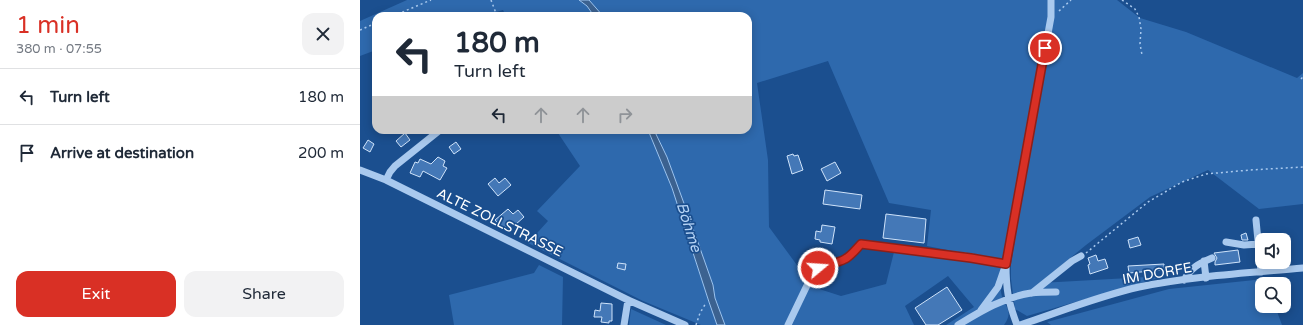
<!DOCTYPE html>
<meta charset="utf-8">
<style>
:root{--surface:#fff;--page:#f2f2f3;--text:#1f2937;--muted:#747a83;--line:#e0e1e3;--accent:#d93025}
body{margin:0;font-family:"Varela Round",sans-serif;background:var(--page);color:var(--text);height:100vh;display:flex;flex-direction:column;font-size:15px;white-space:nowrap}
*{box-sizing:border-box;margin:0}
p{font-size:13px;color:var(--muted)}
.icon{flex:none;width:22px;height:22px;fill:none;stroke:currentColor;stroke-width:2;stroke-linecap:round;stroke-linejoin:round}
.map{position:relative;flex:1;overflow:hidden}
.details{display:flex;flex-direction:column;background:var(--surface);width:360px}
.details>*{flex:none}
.guide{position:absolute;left:12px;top:12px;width:380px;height:122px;border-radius:12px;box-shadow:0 2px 10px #0003;background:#fff;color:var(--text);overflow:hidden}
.buttons{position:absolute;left:895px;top:233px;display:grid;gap:8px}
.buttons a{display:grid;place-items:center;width:36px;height:36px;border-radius:8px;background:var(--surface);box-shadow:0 2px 10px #0003;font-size:20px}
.pin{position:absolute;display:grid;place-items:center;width:34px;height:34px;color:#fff;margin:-17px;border:2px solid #fff;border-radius:50%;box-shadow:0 1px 4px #0007}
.me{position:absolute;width:44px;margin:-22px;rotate:72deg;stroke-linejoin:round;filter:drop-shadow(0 0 3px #0008)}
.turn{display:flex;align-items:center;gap:14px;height:84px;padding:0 16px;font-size:18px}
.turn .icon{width:52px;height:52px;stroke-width:2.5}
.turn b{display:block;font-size:28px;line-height:34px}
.lanes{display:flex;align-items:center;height:38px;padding:0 16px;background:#0003;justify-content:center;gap:20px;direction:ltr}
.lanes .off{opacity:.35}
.round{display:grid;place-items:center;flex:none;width:42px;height:42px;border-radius:12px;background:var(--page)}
.headline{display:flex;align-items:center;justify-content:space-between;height:68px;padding:0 16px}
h1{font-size:24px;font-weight:600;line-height:30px;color:var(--accent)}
.button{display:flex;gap:8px;margin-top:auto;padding:8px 16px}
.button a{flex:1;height:46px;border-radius:12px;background:var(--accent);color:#fff;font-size:16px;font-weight:600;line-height:46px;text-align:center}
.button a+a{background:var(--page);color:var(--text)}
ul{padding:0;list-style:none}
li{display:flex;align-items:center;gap:12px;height:56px;padding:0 16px;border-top:1px solid var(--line)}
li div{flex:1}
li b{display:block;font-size:15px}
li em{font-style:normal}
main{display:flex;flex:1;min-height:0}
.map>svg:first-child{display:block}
.green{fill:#2e69ad}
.water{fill:#3c6290;stroke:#9cc4f0}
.building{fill:#4478b7;stroke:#cfe3fa}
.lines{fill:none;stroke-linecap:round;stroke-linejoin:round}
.path{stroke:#a9c9ee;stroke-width:1.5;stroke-dasharray:2 3;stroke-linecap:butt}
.minor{stroke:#a9c9ee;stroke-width:7}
.route-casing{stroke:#8d1f18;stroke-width:10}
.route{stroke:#d93025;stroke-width:7}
.labels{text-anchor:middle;stroke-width:3.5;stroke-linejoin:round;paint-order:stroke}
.street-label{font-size:14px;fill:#fff;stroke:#1b4f8f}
.water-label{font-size:15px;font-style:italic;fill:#b5d3f5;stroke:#1b4f8f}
</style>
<main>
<section class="details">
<div class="headline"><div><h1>1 min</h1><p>380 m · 07:55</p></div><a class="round"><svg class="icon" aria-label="close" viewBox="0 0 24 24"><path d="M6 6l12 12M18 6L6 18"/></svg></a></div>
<ul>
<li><svg class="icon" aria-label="left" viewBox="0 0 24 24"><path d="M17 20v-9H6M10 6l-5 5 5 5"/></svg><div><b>Turn left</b></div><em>180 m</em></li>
<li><svg class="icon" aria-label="arrive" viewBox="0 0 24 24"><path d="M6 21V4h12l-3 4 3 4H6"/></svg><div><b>Arrive at destination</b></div><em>200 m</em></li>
</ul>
<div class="button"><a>Exit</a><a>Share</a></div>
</section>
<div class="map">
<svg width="943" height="325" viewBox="0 0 943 325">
<rect width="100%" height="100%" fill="#1b4f8f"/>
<!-- green -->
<path class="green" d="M 47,0 L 219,0 L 227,6 L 234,16 L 146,16 L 143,10 L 123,16 L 16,16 L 16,50 L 0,56 L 0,21 Z
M 229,0 L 757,0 L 780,18 L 826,32 L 937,78 L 943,73 L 943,204 L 899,209 L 848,170 L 790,197 L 726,245 L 680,283 L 805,276 L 667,316 L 655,309 L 651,279 L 651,264 L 660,208 L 655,205 L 644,261 L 567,246 L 571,210 L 529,203 L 468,61 L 397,83 L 408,160 L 409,227 L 453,287 L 481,296 L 526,284 L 534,252 L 561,251 L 641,265 C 641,274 640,283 641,292 C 643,306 655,310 644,325 L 586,325 L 614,307 L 588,276 L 545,306 L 554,325 L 365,325 L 355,298 L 353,285 L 329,217 L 307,157 L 294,130 L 388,130 L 388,16 L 243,16 Z
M 196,130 L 288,130 L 312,188 L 349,302 L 357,325 L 341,325 L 283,301 L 168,243 L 188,221 L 177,211 L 220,166 Z
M 179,265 L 203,277 L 202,325 L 94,325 L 89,295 L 174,273 Z
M 904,279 L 906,284 L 902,284 L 902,306 L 915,306 L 922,325 L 691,325 L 687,322 L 809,289 Z
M 271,309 L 306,325 L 269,325 Z"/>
<!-- water -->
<path class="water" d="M 219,0 L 229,0 L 243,16 L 234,16 L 227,6 Z
M 288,130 L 294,130 L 307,157 L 329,217 L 353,285 L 355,298 L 365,325 L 357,325 L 349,302 L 312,188 Z"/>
<!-- building -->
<path class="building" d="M 45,133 L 50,140 L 41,147 L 36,141 Z
M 8,140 L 14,144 L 10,152 L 3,148 Z
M 96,142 L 101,149 L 94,154 L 89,147 Z
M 433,154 L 434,156 L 438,155 L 443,170 L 432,174 L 427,156 Z
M 78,157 L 85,161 L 83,166 L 87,168 L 80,180 L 63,171 L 60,177 L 50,173 L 55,162 L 58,163 L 60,159 L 71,164 Z
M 475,162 L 481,173 L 467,181 L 461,169 Z
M 135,178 L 139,183 L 145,178 L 151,185 L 138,196 L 128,184 Z
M 465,190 L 502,195 L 500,209 L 463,204 Z
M 148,209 L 153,214 L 158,210 L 164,217 L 155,225 L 151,221 L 143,229 L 135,220 Z
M 526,214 L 566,219 L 564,243 L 523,238 Z
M 462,225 L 475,227 L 472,244 L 460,242 L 460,240 L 455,239 L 456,231 L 461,232 Z
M 886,233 L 888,240 L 882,240 L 881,235 Z
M 778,237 L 781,245 L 770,248 L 768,240 Z
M 878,250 L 880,262 L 855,265 L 855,262 L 857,258 L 854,253 Z
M 736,255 L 738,261 L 745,259 L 748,268 L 730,274 L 728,265 L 730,264 L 728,258 Z
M 258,263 L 266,264 L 265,270 L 257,268 Z
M 804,264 L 804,270 L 769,273 L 768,266 Z
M 587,287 L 602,310 L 578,325 L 566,325 L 555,308 Z
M 241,303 L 252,304 L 252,321 L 249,321 L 249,323 L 241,322 L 242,317 L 234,317 L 235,310 L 240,311 Z"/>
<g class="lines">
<!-- path -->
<path class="path" d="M 131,0 L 137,16
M 762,0 L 775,9 L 779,17 L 781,29 L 780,44 L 782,55
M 699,11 L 711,0
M 33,16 L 71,0
M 0,30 L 16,23
M 941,79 L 943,77
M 726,253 L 788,202 L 822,182 L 846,174 L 890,170 L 943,167
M 336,325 L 340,313 L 346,303"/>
<!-- minor -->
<path class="minor" d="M 0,170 L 26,180 L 268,300 L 325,325
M 26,180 L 30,172 L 35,166 L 80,130
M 896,220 L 901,272
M 866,242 L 884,245 L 899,244
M 844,261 L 846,278
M 824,280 C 832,267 838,264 852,258
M 672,293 L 712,261 L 721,256
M 264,325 L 268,300
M 428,325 L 452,275 C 464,262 470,266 484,260 C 490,256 496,249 501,244 L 611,257 L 646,264 L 638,287 L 621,310
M 598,325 C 621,311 644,297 671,293 C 679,292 688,292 696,292
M 657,325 C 648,301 646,289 646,264 L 691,17 L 691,0
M 660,325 C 699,312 739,296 779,287 C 833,276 888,273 943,268"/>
</g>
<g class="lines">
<!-- route casing -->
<g class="route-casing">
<path id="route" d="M 458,268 C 466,264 476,264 485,259 C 491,256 496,249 501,244 L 611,258 L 646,264 L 685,48"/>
</g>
<!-- route -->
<use href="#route" class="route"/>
</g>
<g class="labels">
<!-- street labels -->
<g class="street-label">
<text transform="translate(140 222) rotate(26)" y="5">ALTE ZOLLSTRASSE</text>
<text transform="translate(797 273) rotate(-10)" y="5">IM DORFE</text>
</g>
<!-- water labels -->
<g class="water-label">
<text transform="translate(329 227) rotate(72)" y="5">Böhme</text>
</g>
</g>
</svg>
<div class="buttons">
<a><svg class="icon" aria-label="sound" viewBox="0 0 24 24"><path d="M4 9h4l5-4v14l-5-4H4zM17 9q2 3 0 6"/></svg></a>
<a><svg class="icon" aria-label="search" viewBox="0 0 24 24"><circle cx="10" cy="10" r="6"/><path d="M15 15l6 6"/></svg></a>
</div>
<div class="pin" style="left:685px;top:48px;background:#d93025"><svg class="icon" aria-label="arrive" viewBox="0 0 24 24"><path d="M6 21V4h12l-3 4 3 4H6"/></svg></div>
<svg class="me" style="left:458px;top:268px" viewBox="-20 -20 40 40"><circle r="17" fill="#d93025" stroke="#fff" stroke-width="3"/><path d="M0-11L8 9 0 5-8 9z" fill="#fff"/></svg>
<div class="guide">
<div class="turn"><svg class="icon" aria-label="left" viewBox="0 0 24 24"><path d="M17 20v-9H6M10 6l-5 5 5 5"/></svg><div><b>180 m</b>Turn left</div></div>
<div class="lanes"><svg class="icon" aria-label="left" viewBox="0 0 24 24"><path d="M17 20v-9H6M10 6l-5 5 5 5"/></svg><svg class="icon off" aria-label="ahead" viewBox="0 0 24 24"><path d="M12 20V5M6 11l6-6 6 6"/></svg><svg class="icon off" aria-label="ahead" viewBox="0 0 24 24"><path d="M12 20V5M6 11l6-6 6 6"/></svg><svg class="icon off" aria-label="right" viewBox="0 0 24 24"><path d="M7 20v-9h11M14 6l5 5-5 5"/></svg></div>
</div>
</div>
</main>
